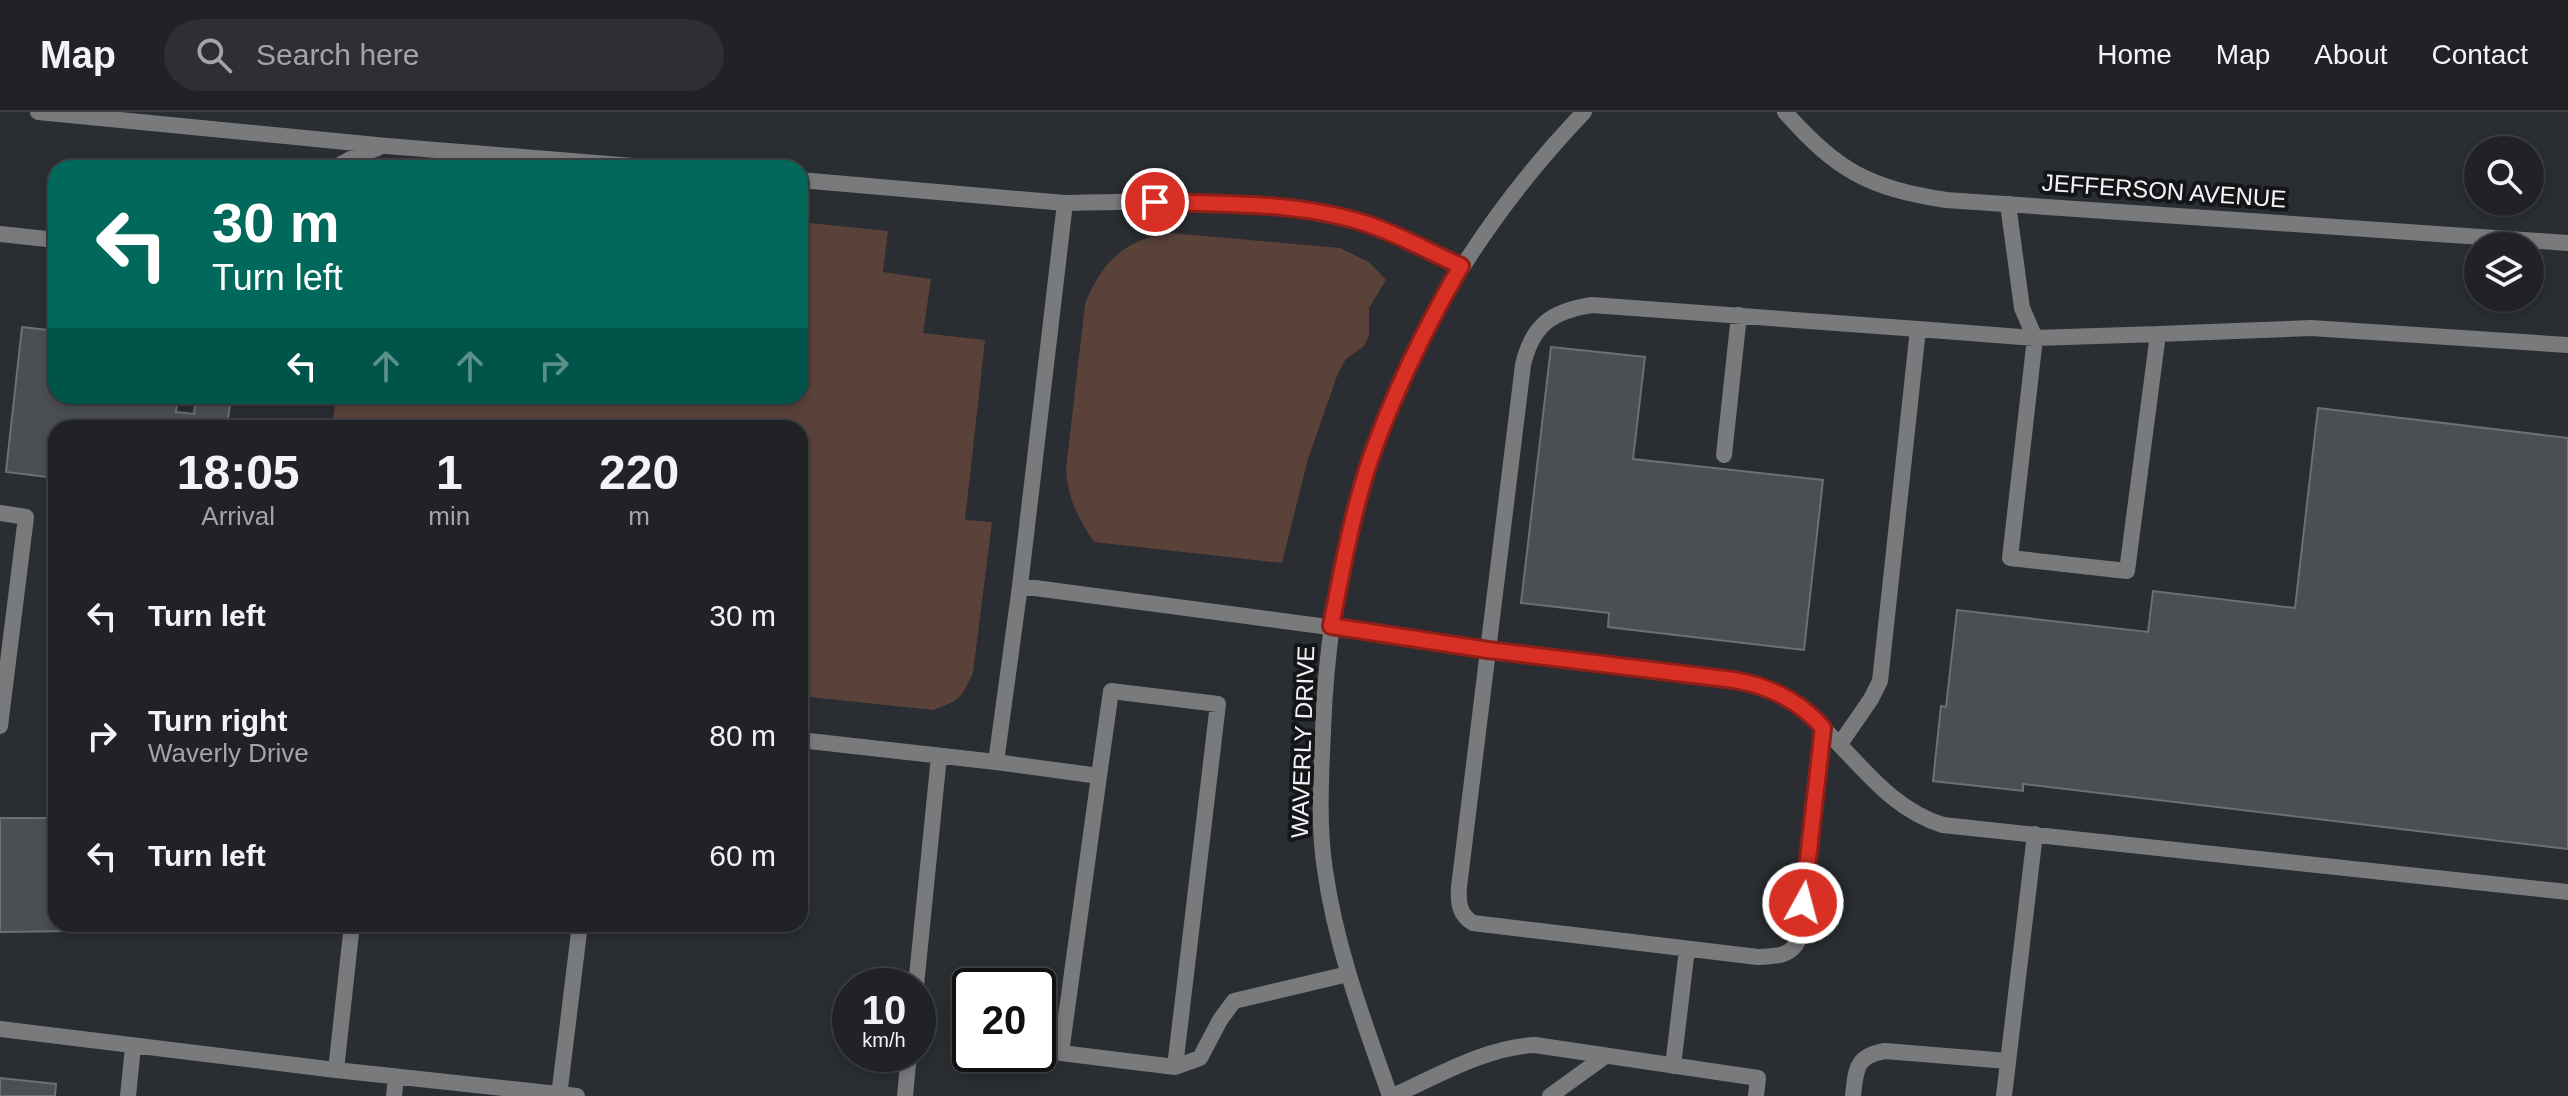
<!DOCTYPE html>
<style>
:root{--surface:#202225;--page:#2d2f32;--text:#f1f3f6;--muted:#a2a4a7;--line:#3d3f42}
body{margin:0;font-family:Helvetica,sans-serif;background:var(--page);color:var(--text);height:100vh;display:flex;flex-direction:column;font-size:30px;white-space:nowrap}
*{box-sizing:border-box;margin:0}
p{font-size:26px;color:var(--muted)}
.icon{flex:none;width:44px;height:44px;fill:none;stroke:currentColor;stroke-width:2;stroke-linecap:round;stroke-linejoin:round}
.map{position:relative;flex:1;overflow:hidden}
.panel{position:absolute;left:48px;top:308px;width:760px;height:512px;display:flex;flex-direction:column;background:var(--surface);border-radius:24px;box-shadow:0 4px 12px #0003,0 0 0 2px var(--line)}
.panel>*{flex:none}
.hud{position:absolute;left:48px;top:48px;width:760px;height:244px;border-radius:24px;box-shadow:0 4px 12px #0003,0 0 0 2px var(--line);background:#00695c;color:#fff;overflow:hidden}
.fabs{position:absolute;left:2464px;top:24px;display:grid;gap:16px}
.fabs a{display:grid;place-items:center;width:80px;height:80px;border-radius:50%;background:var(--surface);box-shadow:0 4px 12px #0003,0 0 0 2px var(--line);font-size:40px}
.speed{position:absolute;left:832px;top:856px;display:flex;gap:16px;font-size:40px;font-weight:700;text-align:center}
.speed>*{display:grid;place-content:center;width:104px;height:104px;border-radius:50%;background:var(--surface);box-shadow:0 4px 12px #0003,0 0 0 2px var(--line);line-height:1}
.speed small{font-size:20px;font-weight:400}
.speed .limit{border:4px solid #111;border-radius:12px;background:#fff;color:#111}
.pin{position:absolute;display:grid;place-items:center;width:68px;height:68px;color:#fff;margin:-34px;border:4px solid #fff;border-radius:50%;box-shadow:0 2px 8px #0007}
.me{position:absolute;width:88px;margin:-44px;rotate:7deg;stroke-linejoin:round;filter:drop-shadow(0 0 6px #0008)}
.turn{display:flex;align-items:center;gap:28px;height:168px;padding:0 32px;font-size:36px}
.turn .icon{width:104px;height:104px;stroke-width:2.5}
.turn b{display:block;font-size:56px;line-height:68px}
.lanes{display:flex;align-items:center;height:76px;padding:0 32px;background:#0003;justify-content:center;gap:40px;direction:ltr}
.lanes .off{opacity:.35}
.eta{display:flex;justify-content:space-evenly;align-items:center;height:136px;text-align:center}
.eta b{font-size:48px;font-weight:800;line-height:56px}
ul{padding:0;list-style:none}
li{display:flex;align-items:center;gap:24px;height:120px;padding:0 32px}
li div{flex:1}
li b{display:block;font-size:30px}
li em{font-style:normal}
header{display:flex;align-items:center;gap:48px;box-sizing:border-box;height:112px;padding:0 40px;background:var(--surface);border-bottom:2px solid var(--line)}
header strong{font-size:38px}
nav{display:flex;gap:44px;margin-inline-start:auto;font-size:28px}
.search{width:560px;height:72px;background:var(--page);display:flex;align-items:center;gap:20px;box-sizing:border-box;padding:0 28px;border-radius:44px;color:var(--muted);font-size:30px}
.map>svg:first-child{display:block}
.green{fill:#5a423b}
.building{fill:#4b4e52;stroke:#6c6f73;stroke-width:2}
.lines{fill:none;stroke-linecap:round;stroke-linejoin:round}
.lane{stroke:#797a7c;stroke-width:16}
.street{stroke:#797a7c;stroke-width:16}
.route-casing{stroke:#8d1f18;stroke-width:20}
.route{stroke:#d93025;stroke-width:14}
.labels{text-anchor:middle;stroke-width:8;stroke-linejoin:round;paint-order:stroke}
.street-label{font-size:24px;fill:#f2f4f7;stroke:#141517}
</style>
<header>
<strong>Map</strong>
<div class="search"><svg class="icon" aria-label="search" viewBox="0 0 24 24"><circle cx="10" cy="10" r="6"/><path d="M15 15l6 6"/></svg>Search here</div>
<nav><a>Home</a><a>Map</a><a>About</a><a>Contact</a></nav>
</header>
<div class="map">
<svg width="2568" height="984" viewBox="0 0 2568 984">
<rect width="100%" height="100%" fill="#2a2d31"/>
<!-- green -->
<path class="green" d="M 800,110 L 888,119 L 883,160 L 931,167 L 923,221 L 985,228 L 965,408 L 992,410 L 973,560 C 963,585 959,589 933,598 L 800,584 L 800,316 L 332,316 L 336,284 L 800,284 Z
M 1170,121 L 1340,136 L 1369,150 L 1386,168 L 1369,196 L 1369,223 L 1364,234 L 1346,247 L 1338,261 L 1308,347 L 1282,451 L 1094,430 C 1078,406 1068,387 1066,357 L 1085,192 C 1101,151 1124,127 1170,121 Z"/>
<!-- building -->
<path class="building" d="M 22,215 L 56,219 L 56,284 L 178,284 L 176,300 L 194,302 L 196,284 L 231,284 L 227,316 L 56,316 L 56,366 L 6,360 Z
M 1551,235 L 1645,245 L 1633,347 L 1823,368 L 1804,538 L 1608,515 L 1609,501 L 1521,491 Z
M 2318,296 L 2568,326 L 2568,737 L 2023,672 L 2023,679 L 1933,669 L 1941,594 L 1946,595 L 1957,498 L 2148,520 L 2153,479 L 2295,496 Z
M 0,706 L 56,706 L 56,812 L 72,812 L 73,819 L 0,820 Z
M 127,812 L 209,812 L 209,817 L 183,813 L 182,819 Z
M 0,966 L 56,972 L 55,984 L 0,984 Z"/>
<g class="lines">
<!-- lane -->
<path class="lane" d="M 38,0 L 387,34 L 658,56
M 334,56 L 356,44 L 378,36
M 800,68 L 1065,91 L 1020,474
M 1065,91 C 1155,89 1279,84 1365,111 C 1398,122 1429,140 1461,154
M 0,122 L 56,128
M 1918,217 L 2035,226 L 2022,196 L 2008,92
M 2158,222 L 2127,459 L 2010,446 L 2035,226 Z
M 2158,222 L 2311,216 L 2568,233
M 1724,343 L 1739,203
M 0,401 L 26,405 L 0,614
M 1823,616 L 1799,827 C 1791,845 1776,844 1758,845 L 1473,811 C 1459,803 1458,790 1459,775 L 1523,253 C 1532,213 1552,199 1592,193 L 1918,217 L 1880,569 L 1871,587 L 1840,632
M 800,628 L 996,650
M 1099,664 L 1111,579 L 1218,592 L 1175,955
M 352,812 L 336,958 L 577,984
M 1348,862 L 1234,889 L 1220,908 L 1200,946 L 1175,955 L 1061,941 L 1099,664 L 996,650 L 1020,474 L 1750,571 C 1837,597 1862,688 1943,713 L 2568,780
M 916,874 L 939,644
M 0,917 L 336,958
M 1673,954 L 1687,837
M 128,984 L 133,935
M 394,984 L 396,965
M 559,984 L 580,812
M 905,984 L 909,942
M 1393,984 C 1437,964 1486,935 1535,933 L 1758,966 L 1756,984
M 1550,984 L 1604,945
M 1853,984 C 1856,958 1855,944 1885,939 L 2008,949
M 2004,984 L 2035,722"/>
<!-- street -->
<path class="street" d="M 1785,0 C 1837,59 1869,76 1946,88 L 2568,131
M 1390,984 C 1364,910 1336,836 1325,758 C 1318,713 1321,665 1323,619 C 1331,380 1419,173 1584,0"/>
</g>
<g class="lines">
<!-- route casing -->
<g class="route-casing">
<path id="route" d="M 1155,90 C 1224,92 1298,90 1364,111 C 1397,121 1429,140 1461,154 C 1425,216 1394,280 1370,348 C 1352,402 1342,458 1331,514 L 1488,538 L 1734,568 C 1769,574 1800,589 1823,616 L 1803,791"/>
</g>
<!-- route -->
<use href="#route" class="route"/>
</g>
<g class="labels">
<!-- street labels -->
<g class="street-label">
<text transform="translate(2164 79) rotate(4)" y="8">JEFFERSON AVENUE</text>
<text transform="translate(1303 630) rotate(-88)" y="8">WAVERLY DRIVE</text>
</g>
</g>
</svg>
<div class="fabs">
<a><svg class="icon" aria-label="search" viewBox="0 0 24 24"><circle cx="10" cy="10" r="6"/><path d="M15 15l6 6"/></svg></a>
<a><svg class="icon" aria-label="layers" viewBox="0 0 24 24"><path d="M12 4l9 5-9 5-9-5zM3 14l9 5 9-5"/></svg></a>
</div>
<div class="speed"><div>10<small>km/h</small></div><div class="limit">20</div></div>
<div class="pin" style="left:1155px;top:90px;background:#d93025"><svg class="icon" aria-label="arrive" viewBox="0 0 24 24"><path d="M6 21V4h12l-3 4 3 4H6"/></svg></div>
<svg class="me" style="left:1803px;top:791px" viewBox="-20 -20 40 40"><circle r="17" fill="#d93025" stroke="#fff" stroke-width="3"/><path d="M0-11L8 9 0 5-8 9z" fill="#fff"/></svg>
<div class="hud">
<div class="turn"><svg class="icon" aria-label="left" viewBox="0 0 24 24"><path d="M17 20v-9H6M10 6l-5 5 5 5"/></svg><div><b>30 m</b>Turn left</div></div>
<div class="lanes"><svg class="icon" aria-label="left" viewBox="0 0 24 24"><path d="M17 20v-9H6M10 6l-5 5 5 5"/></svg><svg class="icon off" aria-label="ahead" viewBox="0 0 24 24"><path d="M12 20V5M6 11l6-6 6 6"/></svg><svg class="icon off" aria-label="ahead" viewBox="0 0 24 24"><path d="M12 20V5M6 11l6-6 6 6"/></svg><svg class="icon off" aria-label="right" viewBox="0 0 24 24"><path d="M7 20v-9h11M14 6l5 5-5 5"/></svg></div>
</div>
<section class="panel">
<div class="eta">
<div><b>18:05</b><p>Arrival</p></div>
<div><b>1</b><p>min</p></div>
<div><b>220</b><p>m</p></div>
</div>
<ul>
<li><svg class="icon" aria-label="left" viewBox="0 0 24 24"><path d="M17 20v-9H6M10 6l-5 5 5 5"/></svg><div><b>Turn left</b></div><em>30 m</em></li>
<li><svg class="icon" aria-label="right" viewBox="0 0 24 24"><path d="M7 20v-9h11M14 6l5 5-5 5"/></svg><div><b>Turn right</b><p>Waverly Drive</p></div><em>80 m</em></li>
<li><svg class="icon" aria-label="left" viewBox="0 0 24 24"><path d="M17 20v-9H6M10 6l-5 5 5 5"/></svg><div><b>Turn left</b></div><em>60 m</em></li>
</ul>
</section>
</div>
